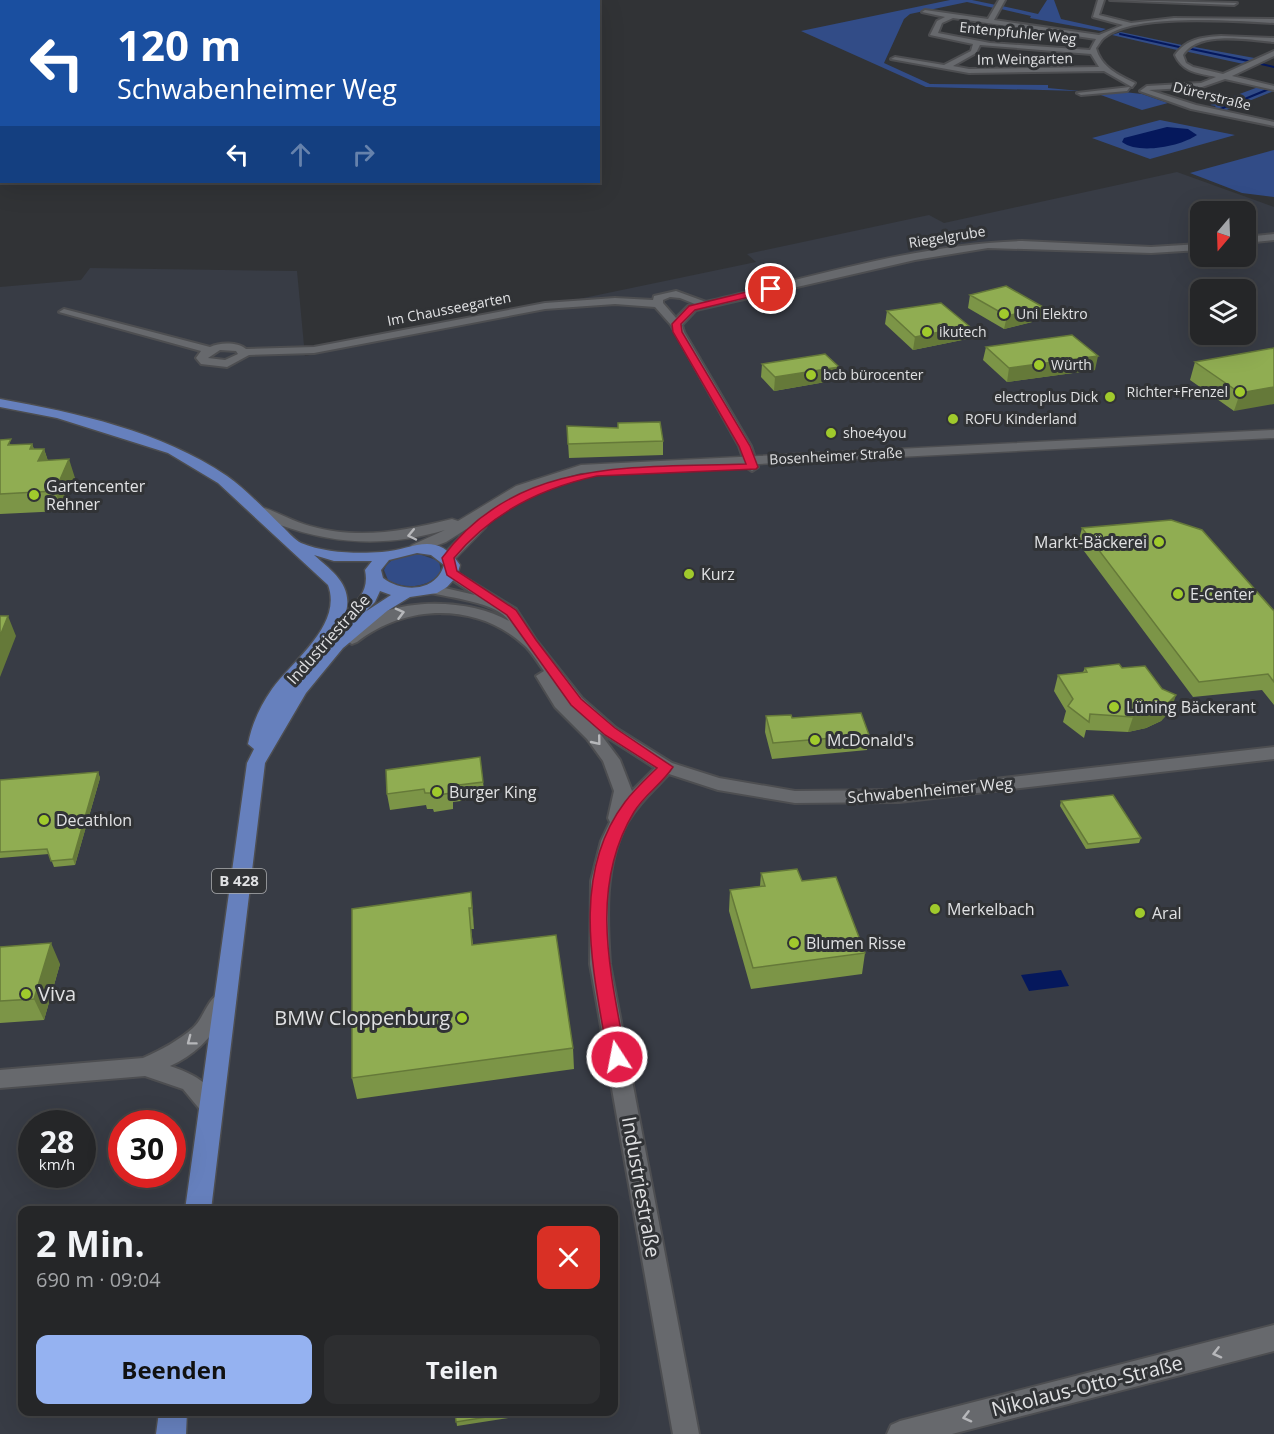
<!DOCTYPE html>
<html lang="de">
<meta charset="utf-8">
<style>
:root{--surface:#252628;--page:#2d2e30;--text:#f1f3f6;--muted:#a3a5a8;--line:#424345;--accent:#95b2f1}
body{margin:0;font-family:"Open Sans",sans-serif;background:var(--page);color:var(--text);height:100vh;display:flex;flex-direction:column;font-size:22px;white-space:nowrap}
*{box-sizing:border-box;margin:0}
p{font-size:20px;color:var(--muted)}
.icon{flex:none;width:33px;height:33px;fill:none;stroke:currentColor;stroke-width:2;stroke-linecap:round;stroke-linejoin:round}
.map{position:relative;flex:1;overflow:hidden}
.side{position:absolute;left:18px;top:1206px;width:600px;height:210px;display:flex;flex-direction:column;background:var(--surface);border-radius:12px;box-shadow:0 6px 24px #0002,0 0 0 2px var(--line)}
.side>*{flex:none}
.banner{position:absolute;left:0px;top:0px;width:600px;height:183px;box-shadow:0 6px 24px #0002,0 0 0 2px var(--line);background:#1a4fa0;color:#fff;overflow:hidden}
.needle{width:39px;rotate:199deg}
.tools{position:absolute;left:1190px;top:201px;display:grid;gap:12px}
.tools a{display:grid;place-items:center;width:66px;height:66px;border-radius:12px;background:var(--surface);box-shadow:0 6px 24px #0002,0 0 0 2px var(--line);font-size:30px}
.speed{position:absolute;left:18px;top:1110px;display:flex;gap:12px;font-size:30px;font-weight:700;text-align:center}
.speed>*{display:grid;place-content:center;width:78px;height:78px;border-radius:50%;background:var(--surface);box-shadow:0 6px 24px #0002,0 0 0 2px var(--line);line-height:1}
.speed small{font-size:15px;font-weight:400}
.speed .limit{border:9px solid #d22;background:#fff;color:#111}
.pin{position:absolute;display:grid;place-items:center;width:51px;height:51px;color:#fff;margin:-26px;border:3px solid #fff;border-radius:50%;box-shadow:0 2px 6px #0007}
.me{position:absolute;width:66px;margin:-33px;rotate:349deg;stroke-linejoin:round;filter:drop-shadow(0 0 4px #0008)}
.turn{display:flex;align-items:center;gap:21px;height:126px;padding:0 18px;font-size:27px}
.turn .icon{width:78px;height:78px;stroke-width:2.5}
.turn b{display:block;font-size:42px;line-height:51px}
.lanes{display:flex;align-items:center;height:57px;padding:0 18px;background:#0003;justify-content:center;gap:30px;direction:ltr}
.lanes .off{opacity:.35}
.round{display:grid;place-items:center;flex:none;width:63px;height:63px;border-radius:12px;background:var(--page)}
.head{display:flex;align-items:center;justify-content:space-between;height:102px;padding:0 18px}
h1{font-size:36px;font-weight:700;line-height:45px}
.cta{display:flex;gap:12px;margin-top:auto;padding:12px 18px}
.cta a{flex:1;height:69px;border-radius:12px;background:var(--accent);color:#111;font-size:24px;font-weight:700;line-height:69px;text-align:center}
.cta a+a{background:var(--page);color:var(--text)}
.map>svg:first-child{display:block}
.built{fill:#383c45;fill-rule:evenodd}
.green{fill:#324c87}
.water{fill:#05185c}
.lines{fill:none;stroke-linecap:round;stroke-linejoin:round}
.stream{stroke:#05185c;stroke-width:2}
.street-casing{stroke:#4d4e51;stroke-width:4}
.secondary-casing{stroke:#4d4e51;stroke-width:3}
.primary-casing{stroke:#4d4e51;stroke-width:3}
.street{fill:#67696d;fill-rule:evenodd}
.secondary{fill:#67696d;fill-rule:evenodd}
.primary{fill:#6680bd;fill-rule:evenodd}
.wall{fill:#7c9547}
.shaded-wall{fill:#657939}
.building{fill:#90ad52;stroke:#657939;stroke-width:1.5}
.oneway{stroke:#b6b7ba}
.route{fill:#e11d48;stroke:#92132f;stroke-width:1.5}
.poi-dot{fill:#a0ca2c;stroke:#313336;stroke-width:2}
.labels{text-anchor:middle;stroke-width:6;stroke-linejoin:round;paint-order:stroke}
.far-street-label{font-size:14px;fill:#e0e1e3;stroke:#313336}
.far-poi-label{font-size:14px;fill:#e0e1e3;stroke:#313336;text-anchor:start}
.shield{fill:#313336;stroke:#acadaf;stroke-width:1.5}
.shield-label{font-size:15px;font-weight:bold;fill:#e0e1e3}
.poi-label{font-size:16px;fill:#e0e1e3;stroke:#313336;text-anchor:start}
.street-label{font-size:16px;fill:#e0e1e3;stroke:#313336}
.near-poi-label{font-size:20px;fill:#e0e1e3;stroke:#313336;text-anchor:start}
.near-street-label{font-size:20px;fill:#e0e1e3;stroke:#313336}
</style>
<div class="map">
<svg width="1274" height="1434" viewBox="0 0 1274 1434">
<rect width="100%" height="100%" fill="#313336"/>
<!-- built -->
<path class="built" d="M 1177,172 L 1274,207 L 1274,1434 L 0,1434 L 0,287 L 81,280 L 90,268 L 297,271 L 305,356 L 756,262 L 747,254 L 929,215 L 944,223 ZM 1200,212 L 1245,212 L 1245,256 L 1200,256 ZM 1200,290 L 1245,290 L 1245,334 L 1200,334 ZM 32,1124 L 82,1124 L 82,1174 L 32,1174 ZM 122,1124 L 172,1124 L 172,1174 L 122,1174 ZM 22,1210 L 614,1210 L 614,1412 L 22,1412 Z"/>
<!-- green -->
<path class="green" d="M 950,0 L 972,0 L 996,5 L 994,8 L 967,2 L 910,14 L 904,19 L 884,63 L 930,84 L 1048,85 L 1048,88 L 1080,91 L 926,87 L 801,31 Z
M 1047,0 L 1054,0 L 1061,19 L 1106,29 L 1101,31 L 1030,18 L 1031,16 L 1001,9 L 1002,6 L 1038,14 Z
M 1121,32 L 1182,45 L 1177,50 L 1112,35 Z
M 1189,46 L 1260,59 L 1248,65 L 1184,51 Z
M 1261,86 L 1274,91 L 1224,111 L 1212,109 L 1216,106 L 1210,105 Z
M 1124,92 L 1142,94 L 1168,103 L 1142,110 L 1098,94 Z
M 1160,120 L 1235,135 L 1150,159 L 1092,138 Z
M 1274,150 L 1274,197 L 1242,193 L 1190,173 Z
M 416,553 L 439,561 L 441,572 C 429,588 404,590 388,580 L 384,570 C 390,557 403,555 416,553 Z"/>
<!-- water -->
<path class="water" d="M 1167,127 L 1188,129 L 1197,135 C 1181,146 1139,155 1122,142 L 1124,138 Z
M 1061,970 L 1069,986 L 1029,991 L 1021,975 Z"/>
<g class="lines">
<!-- stream -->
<path class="stream" d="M 1120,34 L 1179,47
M 1187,48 L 1253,62
M 1261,64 L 1274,67
M 1218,110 L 1269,89"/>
<!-- street casing -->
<g class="street-casing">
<path id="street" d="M 999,0 L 1005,0 L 994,20 L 1099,35 L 1123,25 L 1093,17 L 1098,0 L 1104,0 L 1099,15 L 1131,23 L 1174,18 L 1274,19 L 1274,23 C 1235,21 1135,13 1105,37 C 1101,39 1099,45 1096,48 C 1101,67 1118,75 1135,83 L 1132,87 L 1104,71 L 969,73 L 891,59 L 895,57 L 944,65 L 971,51 L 973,44 L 930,35 L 937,21 L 945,17 L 922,12 L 925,10 L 988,19 ZM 953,18 L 1096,39 L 1090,50 L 990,43 L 938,33 L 942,23 ZM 980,45 L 1091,54 L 1099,67 L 969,69 L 953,66 L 976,53 Z
M 1110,0 L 1237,3 L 1234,5 Z
M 1221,36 L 1274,38 L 1274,42 C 1248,40 1199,30 1183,55 L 1186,63 L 1193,67 L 1223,74 L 1274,51 L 1274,56 L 1232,76 L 1274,86 L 1274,90 L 1225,79 L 1202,87 L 1149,90 L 1196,105 L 1274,122 L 1274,126 L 1191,109 L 1140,91 L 1147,86 L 1201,83 L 1216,77 C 1199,73 1183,73 1175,55 C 1186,39 1202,37 1221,36 Z
M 1130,87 L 1127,91 L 1081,95 L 1077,93 Z
M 1274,234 L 1274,240 L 1245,243 L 1245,237 Z
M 1022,241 L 1151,247 L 1200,244 L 1200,250 L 1151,253 L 988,248 L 915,260 L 696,310 L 682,325 L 684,332 L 751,446 L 758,467 L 752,471 L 746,467 L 739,446 L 671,325 L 655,307 L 615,304 L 545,309 L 314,353 L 249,355 L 227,367 L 201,364 L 196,358 L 201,351 L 59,312 L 64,309 L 210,347 C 220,342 238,342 246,349 L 314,347 L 545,303 L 615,298 L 653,300 L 654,296 L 676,291 L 706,302 C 809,278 917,244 1022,241 ZM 670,297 L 680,298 L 695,304 L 688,306 L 676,318 L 663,303 L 663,300 ZM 220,350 L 236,351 L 238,354 L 225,360 L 208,358 Z
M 451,569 L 516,609 L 536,640 L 582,698 L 616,728 L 672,763 L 719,778 L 795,791 L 899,790 L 1274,747 L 1274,759 L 899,802 L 795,803 L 718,790 L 669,774 C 654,790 638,804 627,823 C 604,866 607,918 610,964 L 699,1434 L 673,1434 L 590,964 L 591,881 L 601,841 L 610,822 L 608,818 L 614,791 L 603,761 L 587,739 L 555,707 L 536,676 L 544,671 C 538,663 532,652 524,645 C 477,602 406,604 357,642 L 352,644 L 344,639 C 377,595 466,596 509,621 C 497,602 450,598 427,592 L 425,589 L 427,586 L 432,585 L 475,595 L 446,576 L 444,573 ZM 599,732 L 655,768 L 632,791 L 620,760 Z
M 223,992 L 230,994 L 233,1000 C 219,1029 200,1053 170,1066 C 193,1074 210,1082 221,1105 L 218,1112 L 210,1115 L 202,1112 L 183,1089 L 145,1076 L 0,1088 L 0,1070 L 143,1058 C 161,1050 178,1041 193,1028 C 205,1017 207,997 223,992 Z
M 1274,1325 L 1274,1351 L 952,1434 L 887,1434 L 891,1425 L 900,1421 Z"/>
</g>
<!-- secondary casing -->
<g class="secondary-casing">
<path id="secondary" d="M 1274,430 L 1274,438 L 581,473 C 542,483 509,500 476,523 L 486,527 L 453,561 L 448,563 L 440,558 L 468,528 L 446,542 L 417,553 L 409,548 L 412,545 L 445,530 C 388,547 336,545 280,525 C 269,522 254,517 247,509 L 254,505 C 273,509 291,521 310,526 C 360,540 403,531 452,519 L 458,521 L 516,486 L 581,465 Z"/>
</g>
<!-- primary casing -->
<g class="primary-casing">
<path id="primary" d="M 0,399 C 77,413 161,431 227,476 C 247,490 266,511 284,528 C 289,533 295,540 301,543 C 325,553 357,554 382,552 C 414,550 435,529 460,565 L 457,576 L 447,587 L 437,593 L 410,597 L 387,611 L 343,648 L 306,693 L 265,763 L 211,1210 L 185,1210 L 247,763 L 254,749 L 248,744 C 252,724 260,706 272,689 C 293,660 343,625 328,585 L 218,483 L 168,453 L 57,418 L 0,407 ZM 417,553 L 431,555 L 444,565 C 436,592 403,593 383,578 L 381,570 L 389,560 ZM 314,555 L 334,561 L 372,561 L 365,570 C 369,589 360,599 346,612 C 353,585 332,571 314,555 ZM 380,591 L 391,595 L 365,612 L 375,602 ZM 341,624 L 349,625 L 322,650 Z
M 159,1412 L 187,1412 L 186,1434 L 156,1434 Z"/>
</g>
<!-- street -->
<use href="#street" class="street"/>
<!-- secondary -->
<use href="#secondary" class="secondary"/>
<!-- primary -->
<use href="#primary" class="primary"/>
</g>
<!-- wall -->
<path class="wall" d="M 970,295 L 1040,320 L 1004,329 L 968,308 Z
M 887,311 L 969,326 L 967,339 L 913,350 L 885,324 Z
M 986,347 L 1095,370 L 1007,382 L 983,360 Z
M 1274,348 L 1234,411 L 1190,380 L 1195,362 Z
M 762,364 L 839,367 L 837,380 L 774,391 L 761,377 Z
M 567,426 L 663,441 L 663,455 L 569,458 Z
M 0,440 L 13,445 L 32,444 L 34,449 L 44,449 L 48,461 L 75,478 L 62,511 L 0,514 Z
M 1082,528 L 1274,611 L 1274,705 L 1262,690 L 1193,697 L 1078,543 Z
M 1085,668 L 1122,668 L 1171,710 L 1161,721 L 1146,728 L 1128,732 L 1086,730 L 1084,738 L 1063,722 L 1066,711 L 1054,691 L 1058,675 L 1083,672 Z
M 766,716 L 792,718 L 869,735 L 867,750 L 772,759 L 765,732 Z
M 480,757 L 485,798 L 453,802 L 453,809 L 434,812 L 433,809 L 427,809 L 426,805 L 390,810 L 387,794 Z
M 98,772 L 100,778 L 75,865 L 54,867 L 49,854 L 0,858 L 0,780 Z
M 1061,801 L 1141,838 L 1139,843 L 1086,849 L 1060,806 Z
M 761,873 L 802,881 L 865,953 L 862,974 L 751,989 L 729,911 L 730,890 L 760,886 Z
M 471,892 L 474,929 L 471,929 L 473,945 L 573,1048 L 574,1069 L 357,1099 L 352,1078 Z
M 0,947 L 60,964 L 44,1020 L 0,1023 Z
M 455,1412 L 546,1412 L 457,1426 Z"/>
<!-- shaded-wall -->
<path class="shaded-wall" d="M 1043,307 L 1040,320 L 1004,329 L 1007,316 Z
M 969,326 L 967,339 L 913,350 L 915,337 Z
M 1098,356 L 1095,370 L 1007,382 L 1009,368 Z
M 839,367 L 837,380 L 774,391 L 775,377 Z
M 1274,387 L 1274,404 L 1234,411 L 1240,393 Z
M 32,444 L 38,461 L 44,449 L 50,467 L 44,480 L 30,449 Z
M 69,459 L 75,478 L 62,511 L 55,491 Z
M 8,616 L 16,636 L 0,677 L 0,636 Z
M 1176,695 L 1171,710 L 1161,721 L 1146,728 L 1128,732 L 1133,717 Z
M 98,772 L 100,778 L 75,865 L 73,859 Z
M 471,892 L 473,913 L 474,929 L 472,908 Z
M 51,943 L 60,964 L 44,1020 L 34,999 Z"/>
<!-- building -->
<path class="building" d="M 1006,286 L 1043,307 L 1007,316 L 970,295 Z
M 941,303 L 969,326 L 915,337 L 887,311 Z
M 1072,335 L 1098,356 L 1009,368 L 986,347 Z
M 1274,348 L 1274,387 L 1240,393 L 1195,362 Z
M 825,354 L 839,367 L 775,377 L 762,364 Z
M 660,422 L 663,441 L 568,444 L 567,426 L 618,428 L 618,423 Z
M 11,439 L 8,445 L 32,444 L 30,449 L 44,449 L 38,461 L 69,459 L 55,491 L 0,494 L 0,440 Z
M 1171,520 L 1202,530 L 1274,611 L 1274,682 L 1268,674 L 1199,682 L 1082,528 Z
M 0,616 L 8,616 L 0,636 Z
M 1119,664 L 1122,668 L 1145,666 L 1162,689 L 1176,695 L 1166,705 L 1152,712 L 1133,717 L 1090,714 L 1089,722 L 1068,706 L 1073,699 L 1058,675 L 1087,672 L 1085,668 Z
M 861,713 L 869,735 L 773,743 L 766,716 L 791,715 L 792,718 Z
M 480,757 L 483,782 L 451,786 L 451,793 L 432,796 L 431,793 L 425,793 L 424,789 L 387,794 L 386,770 Z
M 98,772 L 73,859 L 51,861 L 47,849 L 0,852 L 0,780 Z
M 1113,795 L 1141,838 L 1088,844 L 1061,801 Z
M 797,869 L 802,881 L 836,877 L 865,953 L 753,968 L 730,890 L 765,886 L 761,873 Z
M 471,892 L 472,908 L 469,908 L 472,945 L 556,935 L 573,1048 L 352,1078 L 352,909 Z
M 51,943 L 34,999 L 0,1001 L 0,947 Z
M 455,1412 L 518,1412 L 456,1422 Z"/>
<!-- one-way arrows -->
<defs><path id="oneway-chevron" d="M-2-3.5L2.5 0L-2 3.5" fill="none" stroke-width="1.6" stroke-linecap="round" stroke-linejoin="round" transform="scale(1.5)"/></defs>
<g class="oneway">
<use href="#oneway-chevron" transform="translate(412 535) rotate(168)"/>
<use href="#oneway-chevron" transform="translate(400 613) rotate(-15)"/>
<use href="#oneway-chevron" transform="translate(597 741) rotate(51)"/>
<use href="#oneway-chevron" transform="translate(191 1041) rotate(143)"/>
<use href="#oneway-chevron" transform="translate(1217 1353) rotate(166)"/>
<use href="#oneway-chevron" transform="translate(967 1417) rotate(166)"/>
</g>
<!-- route -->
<path class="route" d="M 771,286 L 774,291 L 695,310 L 681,324 L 682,332 L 750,446 L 758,467 L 756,469 L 597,476 C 541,488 491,513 454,558 L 457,571 L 516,610 L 536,640 L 581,699 L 615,728 L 673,767 C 662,784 644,795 634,812 C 588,888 611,975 626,1057 L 623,1062 L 617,1064 L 611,1062 L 608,1057 C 594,974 569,876 625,802 C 634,790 646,779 657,768 L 605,735 L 571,705 L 507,615 L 447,575 L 442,558 C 516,457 635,468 746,464 L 739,446 L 673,332 L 672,324 L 689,306 Z"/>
<!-- markers -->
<g class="poi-dot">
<circle cx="1004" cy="314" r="6"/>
<circle cx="927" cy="332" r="6"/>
<circle cx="1039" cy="365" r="6"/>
<circle cx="811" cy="375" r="6"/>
<circle cx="1240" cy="392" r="6"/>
<circle cx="1110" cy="397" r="6"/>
<circle cx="953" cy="419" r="6"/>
<circle cx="831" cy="433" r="6"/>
<circle cx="34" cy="495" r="6"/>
<circle cx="1159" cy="542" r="6"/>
<circle cx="689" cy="574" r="6"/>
<circle cx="1178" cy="594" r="6"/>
<circle cx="1114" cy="707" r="6"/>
<circle cx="815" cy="740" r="6"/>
<circle cx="437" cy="792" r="6"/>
<circle cx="44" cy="820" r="6"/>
<circle cx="935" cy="909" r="6"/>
<circle cx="1140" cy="913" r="6"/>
<circle cx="794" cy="943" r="6"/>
<circle cx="26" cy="994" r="6"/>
<circle cx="462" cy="1018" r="6"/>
</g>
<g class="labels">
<!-- far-street labels -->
<g class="far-street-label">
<text transform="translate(1018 33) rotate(6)" y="5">Entenpfuhler Weg</text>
<text transform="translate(1025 59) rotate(-1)" y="5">Im Weingarten</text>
<text transform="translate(1212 96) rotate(14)" y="5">Dürerstraße</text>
<text transform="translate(947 237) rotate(-9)" y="5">Riegelgrube</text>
<text transform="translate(449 309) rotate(-11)" y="5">Im Chausseegarten</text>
<text transform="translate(836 456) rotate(-3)" y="5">Bosenheimer Straße</text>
</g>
<!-- far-poi labels -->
<g class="far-poi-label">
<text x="1016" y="319">Uni Elektro</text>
<text x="939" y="337">ikutech</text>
<text x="1051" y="370">Würth</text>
<text x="823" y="380">bcb bürocenter</text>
<text x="1228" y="397" text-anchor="end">Richter+Frenzel</text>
<text x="1098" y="402" text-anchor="end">electroplus Dick</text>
<text x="965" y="424">ROFU Kinderland</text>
<text x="843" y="438">shoe4you</text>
</g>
<!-- shield labels -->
<rect class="shield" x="212" y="869" width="54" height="24" rx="4.5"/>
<g class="shield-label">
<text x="239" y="886">B 428</text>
</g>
<!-- poi labels -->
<g class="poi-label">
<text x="46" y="492">Gartencenter<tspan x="46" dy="18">Rehner</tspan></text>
<text x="1147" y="548" text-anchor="end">Markt-Bäckerei</text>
<text x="701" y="580">Kurz</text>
<text x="1190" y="600">E-Center</text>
<text x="1126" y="713">Lüning Bäckerant</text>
<text x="827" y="746">McDonald's</text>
<text x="449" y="798">Burger King</text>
<text x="56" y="826">Decathlon</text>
<text x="947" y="915">Merkelbach</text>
<text x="1152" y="919">Aral</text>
<text x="806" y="949">Blumen Risse</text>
</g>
<!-- street labels -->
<g class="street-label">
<text transform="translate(328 639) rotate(-48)" y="6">Industriestraße</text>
<text transform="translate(930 790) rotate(-5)" y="6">Schwabenheimer Weg</text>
</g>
<!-- near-poi labels -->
<g class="near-poi-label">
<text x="38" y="1001">Viva</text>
<text x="450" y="1025" text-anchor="end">BMW Cloppenburg</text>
</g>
<!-- near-street labels -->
<g class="near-street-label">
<text transform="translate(641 1187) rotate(80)" y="7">Industriestraße</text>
<text transform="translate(1087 1386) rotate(-14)" y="7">Nikolaus-Otto-Straße</text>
</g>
</g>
</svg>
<div class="tools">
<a><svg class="needle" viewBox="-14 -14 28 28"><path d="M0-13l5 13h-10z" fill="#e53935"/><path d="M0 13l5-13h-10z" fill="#a3a5a8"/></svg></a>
<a><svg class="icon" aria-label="layers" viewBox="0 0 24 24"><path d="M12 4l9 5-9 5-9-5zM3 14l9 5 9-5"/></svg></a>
</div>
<div class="speed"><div>28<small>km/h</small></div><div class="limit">30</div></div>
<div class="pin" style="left:771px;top:289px;background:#d93025"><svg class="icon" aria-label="arrive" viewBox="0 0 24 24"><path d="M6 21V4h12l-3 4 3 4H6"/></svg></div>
<svg class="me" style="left:617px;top:1057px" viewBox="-20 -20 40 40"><circle r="17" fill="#e11d48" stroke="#fff" stroke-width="3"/><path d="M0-11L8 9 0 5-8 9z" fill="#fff"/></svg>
<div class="banner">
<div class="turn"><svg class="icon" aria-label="left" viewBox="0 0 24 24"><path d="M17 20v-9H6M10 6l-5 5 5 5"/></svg><div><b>120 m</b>Schwabenheimer Weg</div></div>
<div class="lanes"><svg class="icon" aria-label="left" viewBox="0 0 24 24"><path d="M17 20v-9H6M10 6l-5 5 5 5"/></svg><svg class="icon off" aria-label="ahead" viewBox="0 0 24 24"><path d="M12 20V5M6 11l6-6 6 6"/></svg><svg class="icon off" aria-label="right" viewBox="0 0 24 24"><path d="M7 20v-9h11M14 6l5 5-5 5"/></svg></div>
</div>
<section class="side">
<div class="head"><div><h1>2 Min.</h1><p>690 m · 09:04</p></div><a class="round" style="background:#d93025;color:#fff"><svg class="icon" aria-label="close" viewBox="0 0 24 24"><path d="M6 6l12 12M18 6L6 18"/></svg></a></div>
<div class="cta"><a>Beenden</a><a>Teilen</a></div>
</section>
</div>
